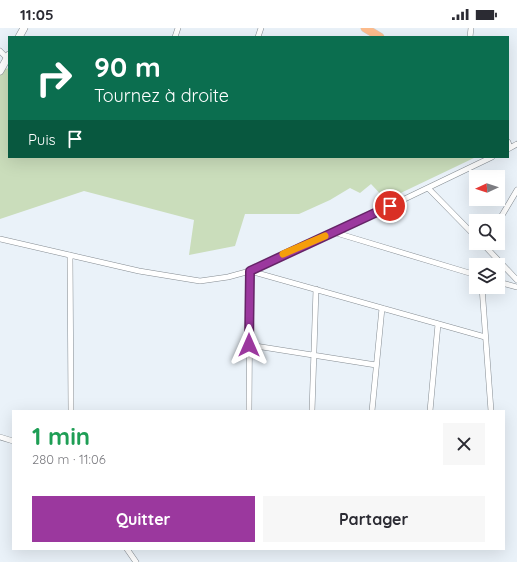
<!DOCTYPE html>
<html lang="fr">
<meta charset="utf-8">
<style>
:root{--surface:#fff;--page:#f7f7f7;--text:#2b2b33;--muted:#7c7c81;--accent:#9b389e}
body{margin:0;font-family:Quicksand,sans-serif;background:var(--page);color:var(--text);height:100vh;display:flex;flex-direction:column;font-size:15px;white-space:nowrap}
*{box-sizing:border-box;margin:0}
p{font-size:13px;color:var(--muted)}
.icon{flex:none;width:22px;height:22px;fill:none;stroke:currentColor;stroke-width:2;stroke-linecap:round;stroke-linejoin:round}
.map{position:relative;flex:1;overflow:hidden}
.details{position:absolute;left:12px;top:382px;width:493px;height:140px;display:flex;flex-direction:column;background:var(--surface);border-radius:0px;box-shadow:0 4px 16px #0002}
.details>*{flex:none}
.guide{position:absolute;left:8px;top:8px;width:501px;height:122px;border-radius:0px;box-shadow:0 4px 16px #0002;background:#0b6e4f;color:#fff;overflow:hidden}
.needle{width:26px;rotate:267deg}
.fabs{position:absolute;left:469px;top:142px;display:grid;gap:8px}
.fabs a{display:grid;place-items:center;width:36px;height:36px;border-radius:0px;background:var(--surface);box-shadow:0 4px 16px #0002;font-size:20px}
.pin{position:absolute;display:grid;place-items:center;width:34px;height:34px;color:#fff;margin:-17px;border:2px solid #fff;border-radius:50%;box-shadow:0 1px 4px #0007}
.me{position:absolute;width:44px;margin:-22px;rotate:0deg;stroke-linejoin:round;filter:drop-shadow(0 0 3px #0008)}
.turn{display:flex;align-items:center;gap:14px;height:84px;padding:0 20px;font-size:18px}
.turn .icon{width:52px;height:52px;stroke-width:2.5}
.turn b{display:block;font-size:28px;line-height:34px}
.then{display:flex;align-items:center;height:38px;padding:0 20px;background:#0003;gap:8px;font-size:15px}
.round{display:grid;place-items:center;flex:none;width:42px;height:42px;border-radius:0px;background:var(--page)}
.head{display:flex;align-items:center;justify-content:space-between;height:68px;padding:0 20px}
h1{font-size:24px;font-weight:700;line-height:30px;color:#1e9e55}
.primary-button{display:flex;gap:8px;margin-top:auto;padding:8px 20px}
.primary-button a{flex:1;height:46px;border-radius:0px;background:var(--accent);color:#fff;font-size:16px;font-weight:700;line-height:46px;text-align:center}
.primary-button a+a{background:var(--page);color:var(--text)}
.status{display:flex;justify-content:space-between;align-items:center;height:28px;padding:0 20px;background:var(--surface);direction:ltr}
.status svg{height:11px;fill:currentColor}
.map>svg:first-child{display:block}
.green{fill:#caddbb}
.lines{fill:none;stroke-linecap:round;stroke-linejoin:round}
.minor-casing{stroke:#858c92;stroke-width:6}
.secondary-casing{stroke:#858c92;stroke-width:8}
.primary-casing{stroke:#d0d1d1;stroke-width:9}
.minor{stroke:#fff;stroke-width:5}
.secondary{stroke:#fff;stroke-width:7}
.primary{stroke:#febd8d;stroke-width:8}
.route-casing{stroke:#652467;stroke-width:10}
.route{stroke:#9b389e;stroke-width:7}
.slow{stroke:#f59e0b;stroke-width:7}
</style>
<div class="status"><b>11:05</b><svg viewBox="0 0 49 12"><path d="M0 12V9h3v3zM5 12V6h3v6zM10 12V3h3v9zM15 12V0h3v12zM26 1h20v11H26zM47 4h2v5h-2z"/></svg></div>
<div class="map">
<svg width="517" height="534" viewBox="0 0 517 534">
<rect width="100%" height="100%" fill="#eaf2f9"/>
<!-- green -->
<path class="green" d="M 9,40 L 9,129 L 476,129 L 386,172 L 371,156 L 360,165 L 350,160 L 330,172 L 299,186 L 245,186 L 235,218 L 189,227 L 194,192 L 84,163 L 0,191 L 0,42 Z"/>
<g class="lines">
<!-- minor casing -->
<g class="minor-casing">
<path id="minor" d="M 175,9 L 178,0
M 258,9 L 261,0
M 470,9 L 471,0
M 0,23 L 7,30
M 508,114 L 510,120
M 508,121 L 517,116
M 428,160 L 476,209
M 498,194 L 517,162
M 333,204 L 476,247
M 0,211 L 139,243 L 200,253 L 228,249 L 250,243 L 296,220 L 365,190 L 492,129
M 482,215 L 517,252
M 70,227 L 71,383
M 498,254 L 517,259
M 482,259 L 491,383
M 249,317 L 376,337
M 249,383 L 250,243 L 485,309
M 312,383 L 316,261
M 372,383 L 382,280
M 430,383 L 438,296
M 0,409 L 13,413
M 127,521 L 136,534"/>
</g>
<!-- secondary casing -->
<g class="secondary-casing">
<path id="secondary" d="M 19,9 L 24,0
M 0,43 L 9,27"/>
</g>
<!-- primary casing -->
<g class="primary-casing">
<path id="primary" d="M 365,0 L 380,9"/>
</g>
<!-- minor -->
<use href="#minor" class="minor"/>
<!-- secondary -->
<use href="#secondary" class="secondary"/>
<!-- primary -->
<use href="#primary" class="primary"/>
</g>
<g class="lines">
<!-- route casing -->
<g class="route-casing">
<path id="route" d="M 249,317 L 250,243 L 390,178"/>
</g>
<!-- route -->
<use href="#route" class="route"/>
<!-- slow -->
<path class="slow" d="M 283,226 L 325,208"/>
</g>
</svg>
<div class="fabs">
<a><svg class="needle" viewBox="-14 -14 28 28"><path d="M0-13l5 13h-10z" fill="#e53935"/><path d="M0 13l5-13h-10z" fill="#7c7c81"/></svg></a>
<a><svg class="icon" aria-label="search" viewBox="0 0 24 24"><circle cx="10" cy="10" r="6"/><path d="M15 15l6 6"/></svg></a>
<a><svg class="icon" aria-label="layers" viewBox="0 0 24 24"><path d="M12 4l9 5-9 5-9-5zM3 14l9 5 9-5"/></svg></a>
</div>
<div class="pin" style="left:390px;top:178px;background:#d93025"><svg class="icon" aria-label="arrive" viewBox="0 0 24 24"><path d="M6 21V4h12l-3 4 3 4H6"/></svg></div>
<svg class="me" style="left:249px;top:317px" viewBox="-20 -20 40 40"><path d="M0-17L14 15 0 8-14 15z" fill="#9b389e" stroke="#fff" stroke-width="4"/></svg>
<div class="guide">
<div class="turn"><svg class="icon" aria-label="right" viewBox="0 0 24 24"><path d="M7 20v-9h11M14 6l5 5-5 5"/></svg><div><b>90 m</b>Tournez à droite</div></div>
<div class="then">Puis<svg class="icon" aria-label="arrive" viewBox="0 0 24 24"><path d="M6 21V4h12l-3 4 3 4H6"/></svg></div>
</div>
<section class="details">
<div class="head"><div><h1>1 min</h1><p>280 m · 11:06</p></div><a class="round"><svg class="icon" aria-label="close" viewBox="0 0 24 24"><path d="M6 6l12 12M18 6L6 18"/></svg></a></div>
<div class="primary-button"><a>Quitter</a><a>Partager</a></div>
</section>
</div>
